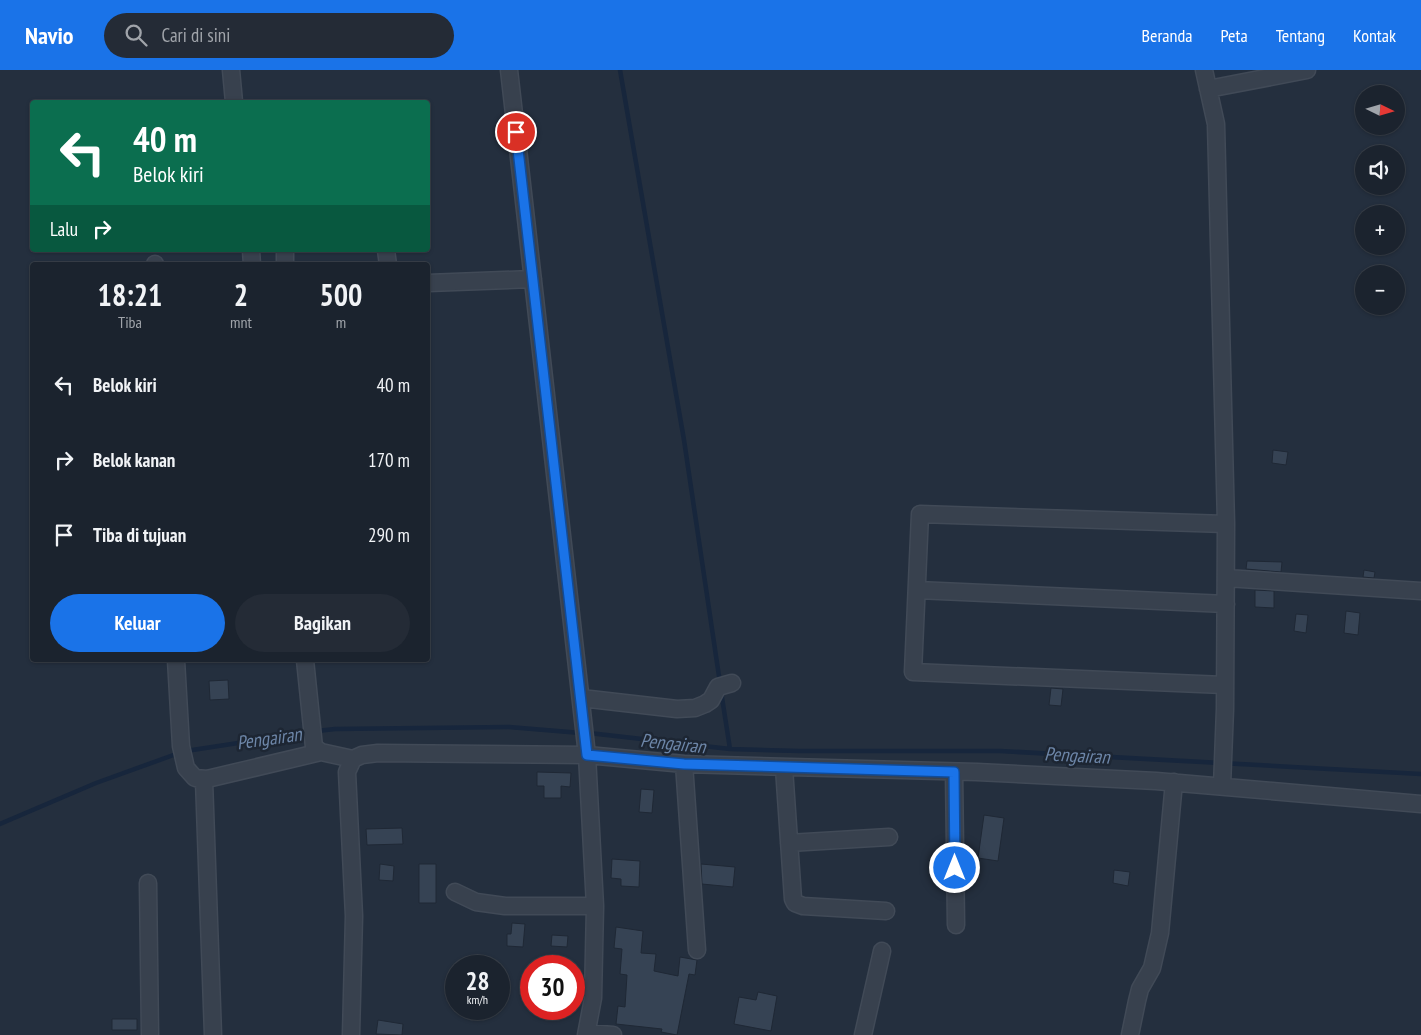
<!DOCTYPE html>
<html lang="id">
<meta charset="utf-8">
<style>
:root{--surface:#1b232e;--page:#242b36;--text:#f1f3f6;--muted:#a0a4aa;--line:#39404a;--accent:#1a73e8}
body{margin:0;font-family:"PT Sans Narrow",sans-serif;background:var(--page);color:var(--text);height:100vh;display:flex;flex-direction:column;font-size:19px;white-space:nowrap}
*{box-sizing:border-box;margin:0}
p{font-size:16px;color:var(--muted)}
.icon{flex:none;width:28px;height:28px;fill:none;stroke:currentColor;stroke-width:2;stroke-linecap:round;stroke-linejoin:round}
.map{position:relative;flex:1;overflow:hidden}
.drawer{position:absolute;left:30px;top:192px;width:400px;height:400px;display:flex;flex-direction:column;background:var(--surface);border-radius:5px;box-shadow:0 1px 4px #0004,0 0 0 1px var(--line)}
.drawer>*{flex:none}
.banner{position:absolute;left:30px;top:30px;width:400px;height:152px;border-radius:5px;box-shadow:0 1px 4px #0004,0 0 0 1px var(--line);background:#0b6e4f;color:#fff;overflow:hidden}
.needle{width:32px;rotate:95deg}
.buttons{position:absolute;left:1355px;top:15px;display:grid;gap:10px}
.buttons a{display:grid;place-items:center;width:50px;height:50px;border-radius:50%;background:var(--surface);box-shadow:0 1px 4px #0004,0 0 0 1px var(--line);font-size:25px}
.speed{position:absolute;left:445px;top:885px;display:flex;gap:10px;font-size:25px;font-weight:700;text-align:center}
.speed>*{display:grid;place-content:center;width:65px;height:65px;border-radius:50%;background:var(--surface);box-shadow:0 1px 4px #0004,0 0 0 1px var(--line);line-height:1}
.speed small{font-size:12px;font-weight:400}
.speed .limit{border:8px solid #d22;background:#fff;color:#111}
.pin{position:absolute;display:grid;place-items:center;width:42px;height:42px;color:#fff;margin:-21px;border:2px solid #fff;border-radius:50%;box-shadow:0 1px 5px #0007}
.me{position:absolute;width:55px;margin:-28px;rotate:0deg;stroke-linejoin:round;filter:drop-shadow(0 0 4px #0008)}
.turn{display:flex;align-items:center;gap:18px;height:105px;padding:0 20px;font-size:22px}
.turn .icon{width:65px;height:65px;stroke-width:2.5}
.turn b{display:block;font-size:35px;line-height:42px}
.then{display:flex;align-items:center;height:48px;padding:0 20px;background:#0003;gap:10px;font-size:19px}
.eta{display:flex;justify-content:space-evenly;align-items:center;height:85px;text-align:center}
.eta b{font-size:30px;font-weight:600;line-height:35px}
.cta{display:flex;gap:10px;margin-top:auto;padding:10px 20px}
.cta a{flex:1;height:58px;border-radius:30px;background:var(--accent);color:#fff;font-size:20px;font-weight:600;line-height:58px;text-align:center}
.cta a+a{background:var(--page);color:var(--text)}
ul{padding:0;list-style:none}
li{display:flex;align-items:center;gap:15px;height:75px;padding:0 20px}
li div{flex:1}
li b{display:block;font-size:19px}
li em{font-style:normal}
header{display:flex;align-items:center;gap:30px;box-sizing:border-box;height:70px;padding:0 25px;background:var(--accent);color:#fff}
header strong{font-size:24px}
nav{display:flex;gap:28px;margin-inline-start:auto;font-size:18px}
.search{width:350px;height:45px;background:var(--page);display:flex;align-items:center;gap:12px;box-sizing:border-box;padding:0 18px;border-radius:28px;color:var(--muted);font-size:19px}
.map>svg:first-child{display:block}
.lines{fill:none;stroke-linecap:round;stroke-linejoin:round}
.stream{stroke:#17263c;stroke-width:4.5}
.building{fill:#364354;stroke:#1f2835}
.minor-casing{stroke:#414a57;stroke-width:19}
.minor{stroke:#38414e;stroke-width:16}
.route-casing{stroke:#114b97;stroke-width:12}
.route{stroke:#1a73e8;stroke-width:9}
.labels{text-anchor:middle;stroke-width:5;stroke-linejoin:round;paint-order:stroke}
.water-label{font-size:19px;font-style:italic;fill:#6d86a8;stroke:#1d2633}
</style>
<header>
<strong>Navio</strong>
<div class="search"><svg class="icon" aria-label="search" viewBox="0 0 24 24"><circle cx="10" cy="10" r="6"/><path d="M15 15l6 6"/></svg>Cari di sini</div>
<nav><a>Beranda</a><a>Peta</a><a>Tentang</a><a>Kontak</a></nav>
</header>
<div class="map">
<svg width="1421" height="965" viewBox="0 0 1421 965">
<rect width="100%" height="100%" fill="#242f3e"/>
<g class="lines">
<!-- stream -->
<path class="stream" d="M 620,0 L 684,370 L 720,613
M 721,621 L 730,679
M 317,661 L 335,659 L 509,657 L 581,663
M 589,663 L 730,679 L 799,681 L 1000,681 L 1421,704
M 186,681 L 309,662
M 0,754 L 96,713 L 179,683"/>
</g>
<!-- building -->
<path class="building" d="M 1273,380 L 1288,382 L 1286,395 L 1272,393 Z
M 1247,491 L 1282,492 L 1281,502 L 1246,499 Z
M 1364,500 L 1375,502 L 1374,508 L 1363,507 Z
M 1255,520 L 1274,521 L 1274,538 L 1255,537 Z
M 1346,541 L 1360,543 L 1358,565 L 1344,563 Z
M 1296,544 L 1308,545 L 1306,563 L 1294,561 Z
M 228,610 L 229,629 L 210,630 L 209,611 Z
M 1051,618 L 1063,619 L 1061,636 L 1049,635 Z
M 537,702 L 571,703 L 570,717 L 561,716 L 561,728 L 544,728 L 544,716 L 537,716 Z
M 641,719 L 654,720 L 652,743 L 639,742 Z
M 984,745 L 1004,748 L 998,791 L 978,788 Z
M 402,758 L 403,774 L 367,775 L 366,759 Z
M 612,789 L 640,791 L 639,817 L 621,816 L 621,809 L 611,808 Z
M 380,794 L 394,796 L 393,811 L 379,810 Z
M 419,794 L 436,794 L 436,833 L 419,833 Z
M 701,794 L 735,797 L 733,817 L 702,814 Z
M 1114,800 L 1130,802 L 1128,816 L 1113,813 Z
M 512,853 L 525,854 L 523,877 L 507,876 L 507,864 L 511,864 Z
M 616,857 L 643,861 L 641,883 L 656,884 L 654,901 L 678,906 L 680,887 L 697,890 L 695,905 L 689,904 L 677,965 L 661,962 L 662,959 L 616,954 L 618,936 L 625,937 L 627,905 L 620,904 L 622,879 L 614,878 Z
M 552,865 L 568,866 L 567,877 L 551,876 Z
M 758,922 L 777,926 L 771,961 L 734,954 L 739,927 L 756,930 Z
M 112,949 L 137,949 L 137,960 L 112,960 Z
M 378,950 L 403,954 L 402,965 L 376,964 Z"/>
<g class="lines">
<!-- minor casing -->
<g class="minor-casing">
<path id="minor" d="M 231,0 L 234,32
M 509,0 L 587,685 L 595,836 L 593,928 L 586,965
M 1204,0 L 1216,54 L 1226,454 L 1225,639 L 1222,716
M 1208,19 L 1307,0
M 251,180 L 252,195
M 285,180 L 285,195
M 386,180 L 388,195
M 155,194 L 155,195
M 428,213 L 533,209
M 1226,508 L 1421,521
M 917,520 L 1226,534
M 176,590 L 181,676 L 186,698 L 195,708 L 207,709 L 321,682
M 305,590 L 314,677 L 321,682 L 353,689
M 1224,615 L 913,602 L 920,444 L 1226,454
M 581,628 L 677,639 L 695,638 L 705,634 L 711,630 L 718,617 L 732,613
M 684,694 L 697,880
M 784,698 L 793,829 L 795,833 L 803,836 L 886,841
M 954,702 L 956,855
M 204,710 L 213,965
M 789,773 L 889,767
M 148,813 L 150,965
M 455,822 L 476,832 L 505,836 L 595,836
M 587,963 L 613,965
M 351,965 L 354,846 L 347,702 L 353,689 L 362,685 L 378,683 L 587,685 L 684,694 L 977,702 L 1156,711 L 1421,734
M 863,965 L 882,881
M 1130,965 L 1137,931 L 1140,919 L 1152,898 L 1160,863 L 1174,712"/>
</g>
<!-- minor -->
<use href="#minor" class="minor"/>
</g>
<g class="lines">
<!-- route casing -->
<g class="route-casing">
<path id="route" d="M 516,62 L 587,685 L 684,694 L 954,702 L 955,798"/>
</g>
<!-- route -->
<use href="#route" class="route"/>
</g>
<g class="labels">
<!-- water labels -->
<g class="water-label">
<text transform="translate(269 668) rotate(-8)" y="7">Pengairan</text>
<text transform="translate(673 673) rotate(6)" y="7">Pengairan</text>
<text transform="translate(1077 685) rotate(3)" y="7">Pengairan</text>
</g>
</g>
</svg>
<div class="buttons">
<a><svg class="needle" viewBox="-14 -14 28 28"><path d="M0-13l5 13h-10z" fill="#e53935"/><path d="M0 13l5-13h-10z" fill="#a0a4aa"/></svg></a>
<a><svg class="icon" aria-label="sound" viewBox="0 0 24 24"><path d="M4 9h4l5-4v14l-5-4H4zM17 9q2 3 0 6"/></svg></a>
<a>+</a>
<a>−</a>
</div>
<div class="speed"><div>28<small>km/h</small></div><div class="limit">30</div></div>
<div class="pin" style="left:516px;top:62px;background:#d93025"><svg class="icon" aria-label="arrive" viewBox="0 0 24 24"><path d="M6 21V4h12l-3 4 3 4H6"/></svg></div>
<svg class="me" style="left:955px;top:798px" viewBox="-20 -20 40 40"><circle r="17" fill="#1a73e8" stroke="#fff" stroke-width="3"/><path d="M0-11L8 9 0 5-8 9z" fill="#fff"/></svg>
<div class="banner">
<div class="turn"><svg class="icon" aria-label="left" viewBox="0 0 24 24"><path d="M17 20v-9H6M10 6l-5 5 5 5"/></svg><div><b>40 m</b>Belok kiri</div></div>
<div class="then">Lalu<svg class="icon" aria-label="right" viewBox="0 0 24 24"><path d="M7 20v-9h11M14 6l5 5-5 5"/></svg></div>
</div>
<section class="drawer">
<div class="eta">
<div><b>18:21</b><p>Tiba</p></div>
<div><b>2</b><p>mnt</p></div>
<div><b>500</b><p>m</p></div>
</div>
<ul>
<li><svg class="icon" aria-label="left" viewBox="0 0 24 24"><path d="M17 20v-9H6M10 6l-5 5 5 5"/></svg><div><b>Belok kiri</b></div><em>40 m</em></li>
<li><svg class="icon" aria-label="right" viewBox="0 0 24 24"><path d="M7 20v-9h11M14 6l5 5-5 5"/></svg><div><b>Belok kanan</b></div><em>170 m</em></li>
<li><svg class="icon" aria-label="arrive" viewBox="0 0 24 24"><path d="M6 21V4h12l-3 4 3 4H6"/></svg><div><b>Tiba di tujuan</b></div><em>290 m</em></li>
</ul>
<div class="cta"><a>Keluar</a><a>Bagikan</a></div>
</section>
</div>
